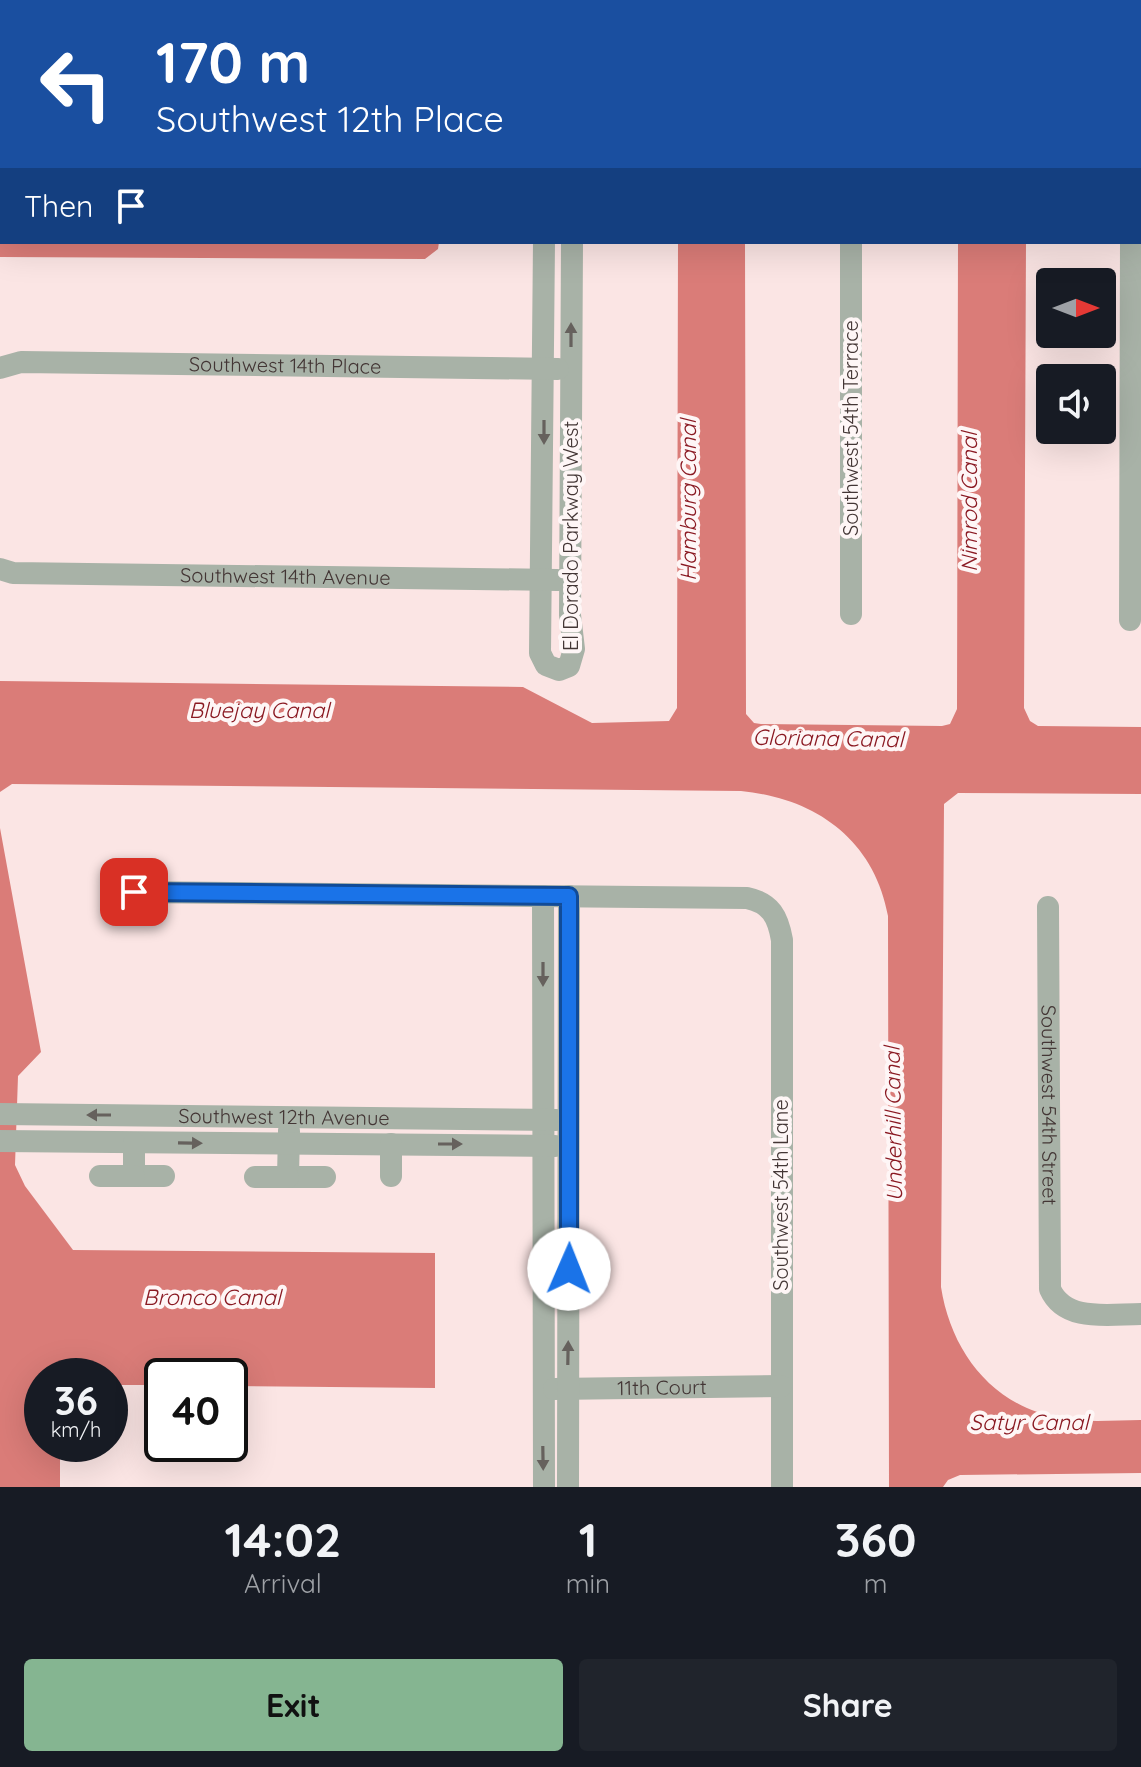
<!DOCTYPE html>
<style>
:root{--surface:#171b24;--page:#20242c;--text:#f1f3f6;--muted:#9ea1a6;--accent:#85b591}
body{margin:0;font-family:Quicksand,sans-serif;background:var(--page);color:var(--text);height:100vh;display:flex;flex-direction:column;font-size:30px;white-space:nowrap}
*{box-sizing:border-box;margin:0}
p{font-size:26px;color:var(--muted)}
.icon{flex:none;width:44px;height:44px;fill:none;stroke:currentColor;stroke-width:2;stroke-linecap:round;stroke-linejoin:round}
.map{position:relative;height:1487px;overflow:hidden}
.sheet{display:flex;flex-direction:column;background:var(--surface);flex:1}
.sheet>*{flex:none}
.hud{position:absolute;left:0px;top:0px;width:1142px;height:244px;box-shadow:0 8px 32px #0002;background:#1a4fa0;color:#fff;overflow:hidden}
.needle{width:52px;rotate:90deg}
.controls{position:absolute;left:1036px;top:268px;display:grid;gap:16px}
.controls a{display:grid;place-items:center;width:80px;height:80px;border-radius:8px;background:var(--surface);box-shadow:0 8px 32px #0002;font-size:40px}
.speed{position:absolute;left:24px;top:1358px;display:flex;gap:16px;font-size:40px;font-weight:700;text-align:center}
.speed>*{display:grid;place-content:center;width:104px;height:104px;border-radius:50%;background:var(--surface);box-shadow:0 8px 32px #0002;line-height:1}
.speed small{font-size:20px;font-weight:400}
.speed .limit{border:4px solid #111;border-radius:12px;background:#fff;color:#111}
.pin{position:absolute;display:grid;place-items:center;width:68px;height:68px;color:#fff;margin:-34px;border-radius:16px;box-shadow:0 4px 12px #0006}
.me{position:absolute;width:88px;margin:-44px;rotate:1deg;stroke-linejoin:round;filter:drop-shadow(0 0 6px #0008)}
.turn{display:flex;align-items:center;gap:28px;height:168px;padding:0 24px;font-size:36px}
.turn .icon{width:104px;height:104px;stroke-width:2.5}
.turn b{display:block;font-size:56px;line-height:68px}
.then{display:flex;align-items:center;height:76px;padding:0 24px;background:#0003;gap:16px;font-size:30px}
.eta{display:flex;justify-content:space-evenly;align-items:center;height:136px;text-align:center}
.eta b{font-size:48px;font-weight:700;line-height:56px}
.action{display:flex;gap:16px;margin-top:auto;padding:16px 24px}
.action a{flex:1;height:92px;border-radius:8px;background:var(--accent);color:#111;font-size:32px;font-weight:700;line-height:92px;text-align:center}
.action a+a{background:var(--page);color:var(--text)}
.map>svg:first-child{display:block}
.water{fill:#da7c78}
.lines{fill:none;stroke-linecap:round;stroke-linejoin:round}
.minor{stroke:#a8b2a7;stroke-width:22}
.oneway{fill:#66615d}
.route-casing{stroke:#114b97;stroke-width:20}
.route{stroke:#1a73e8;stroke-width:14}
.labels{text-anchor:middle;stroke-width:8;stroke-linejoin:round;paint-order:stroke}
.street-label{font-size:20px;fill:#433635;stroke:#fef6f6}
.water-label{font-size:22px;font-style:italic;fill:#8a1922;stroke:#fef6f6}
</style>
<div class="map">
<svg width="1141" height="1487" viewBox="0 0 1141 1487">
<rect width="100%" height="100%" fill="#fbe5e4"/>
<!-- water -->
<path class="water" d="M 0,154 L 2,242 L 439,242 L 438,249 L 425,259 L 0,257 Z
M 678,242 L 745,242 L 746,714 L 754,723 L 761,724 L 942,726 L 950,724 L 957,709 L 958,242 L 1026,242 L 1024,708 L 1030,721 L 1038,726 L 1141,727 L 1141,794 L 958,793 L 944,804 L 941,1287 C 951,1352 993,1407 1061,1418 C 1087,1423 1115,1420 1141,1420 L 1141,1473 L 960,1475 L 948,1480 L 943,1487 L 889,1487 L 888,916 C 874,839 815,798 741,791 L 12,784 L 0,792 L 0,681 L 523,687 L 592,723 L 669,721 L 677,708 Z
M 0,828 L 41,1052 L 18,1076 L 15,1165 L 25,1186 L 73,1250 L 435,1253 L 435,1388 L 230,1386 L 230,1376 L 162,1376 L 162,1385 L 110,1385 L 110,1376 L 42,1376 L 42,1444 L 60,1444 L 60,1487 L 0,1487 Z"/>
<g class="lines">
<!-- minor -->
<g class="minor">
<path d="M 264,0 L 264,2"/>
<path d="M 545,2 L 545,0"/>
<path d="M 572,2 L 572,0"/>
<path d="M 852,2 L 852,0"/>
<path d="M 1132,2 L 1132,0"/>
<path d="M 544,242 L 540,653 L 546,665 L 559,670 L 569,666 L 574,649 L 570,615 L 572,242"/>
<path id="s1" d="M 0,368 L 21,362 L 558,369"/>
<path id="s2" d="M 0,569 L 13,573 L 557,580"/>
<path d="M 851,614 L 851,242"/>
<path d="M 1130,620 L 1131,242"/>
<path d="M 134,892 L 747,898 C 771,903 778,917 782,940 L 782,1487"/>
<path d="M 543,896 L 544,1487"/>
<path id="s3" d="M 1048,907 L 1050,1289 C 1065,1323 1109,1314 1141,1314"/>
<path id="s4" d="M 0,1114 L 556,1120"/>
<path d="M 289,1131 L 288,1177 L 325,1177"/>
<path d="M 0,1141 L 555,1146"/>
<path d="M 134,1143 L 134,1176 L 164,1176"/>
<path d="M 100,1176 L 134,1176"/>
<path d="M 391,1176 L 391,1144"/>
<path d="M 255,1177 L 288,1177"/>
<path id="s5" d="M 554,1389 L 781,1386"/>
<path d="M 568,1487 L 569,896"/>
</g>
</g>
<!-- one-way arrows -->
<defs><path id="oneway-solid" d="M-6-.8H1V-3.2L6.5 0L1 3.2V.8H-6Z" transform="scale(2)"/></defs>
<g class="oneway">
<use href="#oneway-solid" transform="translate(571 335) rotate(-90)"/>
<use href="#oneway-solid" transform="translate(544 432) rotate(90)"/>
<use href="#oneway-solid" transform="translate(543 974) rotate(90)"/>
<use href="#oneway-solid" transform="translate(99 1115) rotate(-180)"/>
<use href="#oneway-solid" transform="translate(190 1143) rotate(1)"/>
<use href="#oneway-solid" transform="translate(450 1144)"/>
<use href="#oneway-solid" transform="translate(568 1353) rotate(-89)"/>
<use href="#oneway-solid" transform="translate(543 1458) rotate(89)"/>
</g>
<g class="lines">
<!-- route casing -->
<g class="route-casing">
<path id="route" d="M 134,892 L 569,896 L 569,1269"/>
</g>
<!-- route -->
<use href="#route" class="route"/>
</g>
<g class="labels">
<!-- street labels -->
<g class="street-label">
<text dy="7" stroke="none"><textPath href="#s1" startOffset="286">Southwest 14th Place</textPath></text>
<text transform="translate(851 428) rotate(-90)" y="7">Southwest 54th Terrace</text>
<text transform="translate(571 536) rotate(-90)" y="7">El Dorado Parkway West</text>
<text dy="7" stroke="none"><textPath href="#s2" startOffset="286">Southwest 14th Avenue</textPath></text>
<text dy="7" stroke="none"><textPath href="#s3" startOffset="198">Southwest 54th Street</textPath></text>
<text dy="7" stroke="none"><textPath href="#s4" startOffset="284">Southwest 12th Avenue</textPath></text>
<text transform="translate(781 1195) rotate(-90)" y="7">Southwest 54th Lane</text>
<text dy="7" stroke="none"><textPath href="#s5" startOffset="108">11th Court</textPath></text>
</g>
<!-- water labels -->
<g class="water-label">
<text transform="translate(688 500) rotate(-90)" y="8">Hamburg Canal</text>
<text transform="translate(969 502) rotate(-90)" y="8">Nimrod Canal</text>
<text x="259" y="718">Bluejay Canal</text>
<text transform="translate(828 738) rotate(1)" y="8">Gloriana Canal</text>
<text transform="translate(893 1124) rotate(-91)" y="8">Underhill Canal</text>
<text x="212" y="1305">Bronco Canal</text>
<text x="1029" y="1430">Satyr Canal</text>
</g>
</g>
</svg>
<div class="controls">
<a><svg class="needle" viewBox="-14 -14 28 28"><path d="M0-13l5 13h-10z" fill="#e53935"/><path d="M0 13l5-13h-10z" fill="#9ea1a6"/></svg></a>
<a><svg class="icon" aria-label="sound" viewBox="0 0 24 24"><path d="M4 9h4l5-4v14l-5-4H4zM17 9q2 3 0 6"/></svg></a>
</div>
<div class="speed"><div>36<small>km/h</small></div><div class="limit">40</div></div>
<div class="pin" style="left:134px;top:892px;background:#d93025"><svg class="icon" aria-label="arrive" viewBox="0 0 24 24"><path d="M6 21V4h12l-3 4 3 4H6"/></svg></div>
<svg class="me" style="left:569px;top:1269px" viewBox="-20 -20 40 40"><circle r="19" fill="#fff"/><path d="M0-13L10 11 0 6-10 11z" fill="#1a73e8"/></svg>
<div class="hud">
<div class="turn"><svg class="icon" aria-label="left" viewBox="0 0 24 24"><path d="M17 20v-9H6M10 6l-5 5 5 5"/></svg><div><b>170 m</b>Southwest 12th Place</div></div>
<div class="then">Then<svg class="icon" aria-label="arrive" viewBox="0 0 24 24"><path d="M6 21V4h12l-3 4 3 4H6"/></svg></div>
</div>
</div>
<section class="sheet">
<div class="eta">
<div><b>14:02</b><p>Arrival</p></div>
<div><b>1</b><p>min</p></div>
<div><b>360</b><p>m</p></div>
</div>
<div class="action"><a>Exit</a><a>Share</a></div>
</section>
